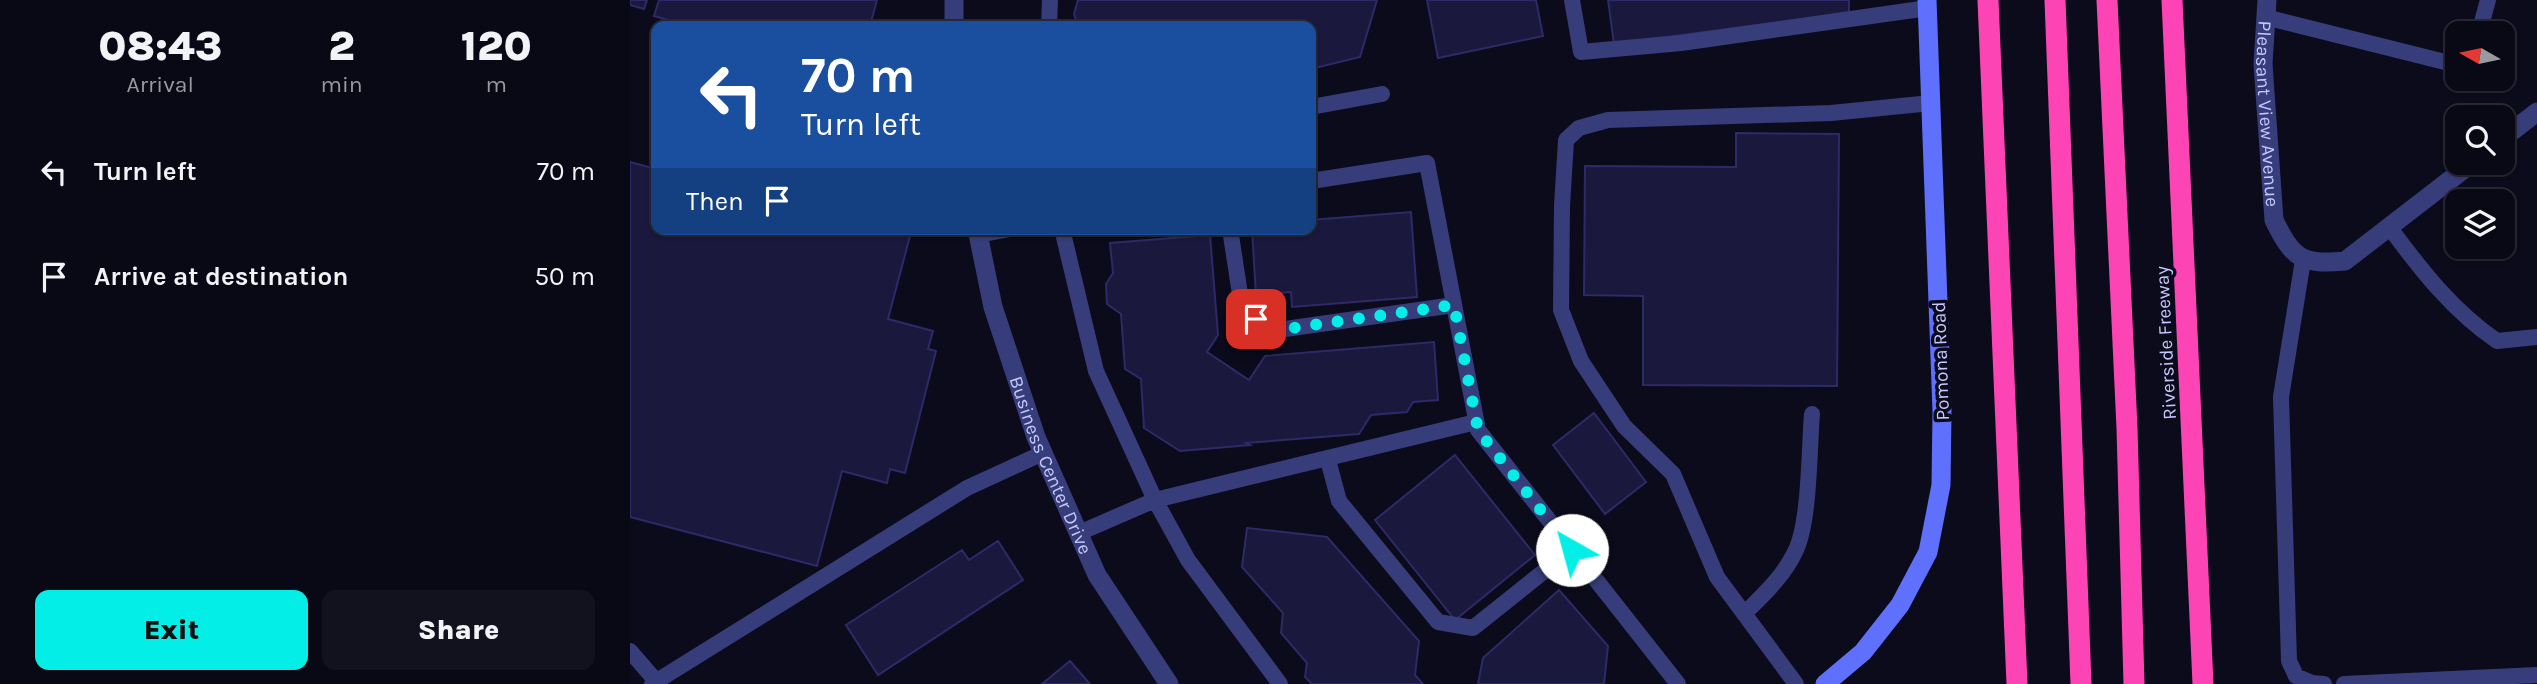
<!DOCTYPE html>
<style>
:root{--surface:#090815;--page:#12111e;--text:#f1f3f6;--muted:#999aa0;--line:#292934;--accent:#03eee6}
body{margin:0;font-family:Karla,sans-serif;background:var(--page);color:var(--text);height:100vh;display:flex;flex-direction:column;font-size:26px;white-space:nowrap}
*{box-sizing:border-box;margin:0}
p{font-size:23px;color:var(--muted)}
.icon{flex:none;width:38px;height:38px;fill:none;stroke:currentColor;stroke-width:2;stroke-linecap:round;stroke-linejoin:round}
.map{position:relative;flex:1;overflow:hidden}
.drawer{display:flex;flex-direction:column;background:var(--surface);width:630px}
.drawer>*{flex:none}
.guide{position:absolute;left:21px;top:21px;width:665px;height:214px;border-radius:14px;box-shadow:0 2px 5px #0004,0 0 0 2px var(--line);background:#1a4fa0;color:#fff;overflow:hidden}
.needle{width:46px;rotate:279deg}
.fabs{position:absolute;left:1815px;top:21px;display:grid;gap:14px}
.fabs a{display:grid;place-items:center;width:70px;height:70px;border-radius:14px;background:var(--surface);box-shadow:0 2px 5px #0004,0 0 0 2px var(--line);font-size:35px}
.pin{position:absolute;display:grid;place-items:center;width:60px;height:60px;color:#fff;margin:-30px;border-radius:14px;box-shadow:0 4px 10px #0006}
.me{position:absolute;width:77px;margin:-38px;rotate:322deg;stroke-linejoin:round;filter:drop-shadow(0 0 5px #0008)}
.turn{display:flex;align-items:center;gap:24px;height:147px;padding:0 35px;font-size:32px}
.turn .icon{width:91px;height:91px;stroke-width:2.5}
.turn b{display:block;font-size:49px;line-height:60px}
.then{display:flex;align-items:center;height:66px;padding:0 35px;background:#0003;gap:14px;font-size:26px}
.eta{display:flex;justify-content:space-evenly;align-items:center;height:119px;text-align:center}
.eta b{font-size:42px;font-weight:800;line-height:49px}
.action{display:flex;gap:14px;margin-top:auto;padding:14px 35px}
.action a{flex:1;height:80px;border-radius:14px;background:var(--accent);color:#111;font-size:28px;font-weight:800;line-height:80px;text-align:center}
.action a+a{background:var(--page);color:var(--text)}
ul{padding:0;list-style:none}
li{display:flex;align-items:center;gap:21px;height:105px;padding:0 35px}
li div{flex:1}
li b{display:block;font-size:26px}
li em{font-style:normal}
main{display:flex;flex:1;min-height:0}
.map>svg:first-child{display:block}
.building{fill:#1a183c;stroke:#2e2a68;stroke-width:2}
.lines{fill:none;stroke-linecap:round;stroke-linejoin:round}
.service{stroke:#373d7a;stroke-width:16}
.minor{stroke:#373d7a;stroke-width:19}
.secondary{stroke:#5f70fd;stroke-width:19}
.motorway{stroke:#fc44b5;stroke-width:21}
.route{stroke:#03eee6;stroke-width:12;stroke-dasharray:0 21.6}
.labels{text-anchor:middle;stroke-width:7;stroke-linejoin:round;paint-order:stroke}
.street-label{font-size:19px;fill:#c7c8fe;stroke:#0c0b1c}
</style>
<main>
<section class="drawer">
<div class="eta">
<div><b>08:43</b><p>Arrival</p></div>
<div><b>2</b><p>min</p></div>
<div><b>120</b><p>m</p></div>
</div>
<ul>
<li><svg class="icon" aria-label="left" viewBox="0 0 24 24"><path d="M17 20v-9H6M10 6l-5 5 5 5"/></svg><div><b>Turn left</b></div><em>70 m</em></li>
<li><svg class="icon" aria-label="arrive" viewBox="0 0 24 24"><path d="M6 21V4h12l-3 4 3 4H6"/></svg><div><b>Arrive at destination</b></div><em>50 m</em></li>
</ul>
<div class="action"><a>Exit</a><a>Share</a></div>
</section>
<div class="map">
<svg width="1907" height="684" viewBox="0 0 1907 684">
<rect width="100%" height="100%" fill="#0c0b1c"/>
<!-- building -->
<path class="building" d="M 0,0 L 17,0 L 14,9 L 0,5 Z
M 29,0 L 247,0 L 241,22 L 256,26 L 60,26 L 24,16 Z
M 448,0 L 747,0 L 730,57 L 681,69 L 681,26 L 448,26 L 444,14 Z
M 797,0 L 906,0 L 913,36 L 808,58 Z
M 978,0 L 1219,0 L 1219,13 L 984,44 Z
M 1106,133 L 1209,134 L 1207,386 L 1013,385 L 1013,296 L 954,295 L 955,166 L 1106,167 Z
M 0,162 L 26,169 L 26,229 L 256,229 L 280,236 L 258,319 L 303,331 L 298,349 L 306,351 L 275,473 L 260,469 L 257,483 L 212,471 L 187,566 L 0,517 Z
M 781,212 L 787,297 L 662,307 L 661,292 L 626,295 L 622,229 L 681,229 L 681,220 Z
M 580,235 L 588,335 L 577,352 L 619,380 L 635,356 L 804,342 L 808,400 L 783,402 L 777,412 L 741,415 L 729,434 L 616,443 L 620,445 L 550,451 L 514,428 L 511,379 L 495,369 L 491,314 L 477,304 L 476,284 L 483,273 L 480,243 Z
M 964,413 L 1016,482 L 975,514 L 923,445 Z
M 825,455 L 905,555 L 825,620 L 745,520 Z
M 617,528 L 697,537 L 789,641 L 785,675 L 793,684 L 682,684 L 675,677 L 677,663 L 651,633 L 653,613 L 612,567 Z
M 368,541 L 393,580 L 248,675 L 216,625 L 332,550 L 339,560 Z
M 929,590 L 978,646 L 974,684 L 848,684 L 853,658 Z
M 440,661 L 460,684 L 412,684 Z"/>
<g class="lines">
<!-- service -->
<path class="service" d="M 942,0 L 951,52 L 1051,43 L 1298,8
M 1635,17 L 1827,65
M 419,26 L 420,0
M 1849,33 L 1858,0
M 681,107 L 752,94
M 681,181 L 797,163 L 848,430 L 1048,684
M 1760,228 C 1791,270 1823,311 1867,341 L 1907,337
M 432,229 L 466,371 L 525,500 L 449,533
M 600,229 L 612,307 L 641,331 L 824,305
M 348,235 L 380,229
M 1673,260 L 1651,397 L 1659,661 L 1666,676 L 1682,683 L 1694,684
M 698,460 L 709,501 L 808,622 L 843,628 L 942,549
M 1114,614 C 1133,595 1153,577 1165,552 C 1180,523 1179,449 1182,414
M 0,651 L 26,681
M 22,684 L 337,488 L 413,453
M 650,684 L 558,560 L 525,500 L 846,422
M 1166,684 L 1087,577 L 1043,474 L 994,426 L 951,361 L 931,310 L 932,206 L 936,140 L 949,128 L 978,120 L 1201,113 L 1301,103
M 1714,684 L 1907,675"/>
<!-- minor -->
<g class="minor">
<path d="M 324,0 L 324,26"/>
<path id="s1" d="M 1637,0 L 1633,64 L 1644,220 C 1663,259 1672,265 1715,261 L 1842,163"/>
<path d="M 1872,139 L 1907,112"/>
<path id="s2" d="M 347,229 L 363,307 L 406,437 L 467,575 L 539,684"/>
</g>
<!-- secondary -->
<path class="secondary" d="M 1195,684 L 1233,652 L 1270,605 L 1298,552 L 1311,485 L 1312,412 L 1297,0"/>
<!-- motorway -->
<path class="motorway" d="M 1358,0 L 1387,684
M 1425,0 L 1451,684
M 1477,0 L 1497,428 L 1504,684
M 1542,0 L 1573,684"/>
</g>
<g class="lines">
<!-- route -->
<path class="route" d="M 626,319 L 641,331 L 824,305 L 848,430 L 942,550"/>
</g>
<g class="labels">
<!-- street labels -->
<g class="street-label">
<text dy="7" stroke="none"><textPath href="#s1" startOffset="114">Pleasant View Avenue</textPath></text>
<text transform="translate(1535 343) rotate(-93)" y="7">Riverside Freeway</text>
<text transform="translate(1310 361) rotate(-92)" y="7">Pomona Road</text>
<text dy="7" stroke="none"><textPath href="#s2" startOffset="248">Business Center Drive</textPath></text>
</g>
</g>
</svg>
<div class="fabs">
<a><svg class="needle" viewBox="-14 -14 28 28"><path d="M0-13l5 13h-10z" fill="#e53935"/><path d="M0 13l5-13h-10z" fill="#999aa0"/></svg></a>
<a><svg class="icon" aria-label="search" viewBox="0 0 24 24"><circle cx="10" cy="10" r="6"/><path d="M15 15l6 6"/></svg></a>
<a><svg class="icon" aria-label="layers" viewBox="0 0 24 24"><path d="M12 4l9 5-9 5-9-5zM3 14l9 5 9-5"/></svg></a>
</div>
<div class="pin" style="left:626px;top:319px;background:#d93025"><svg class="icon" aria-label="arrive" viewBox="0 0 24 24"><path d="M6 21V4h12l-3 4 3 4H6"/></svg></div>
<svg class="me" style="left:942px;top:550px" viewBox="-20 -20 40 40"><circle r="19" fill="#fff"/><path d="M0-13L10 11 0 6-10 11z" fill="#03eee6"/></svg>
<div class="guide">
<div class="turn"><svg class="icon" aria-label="left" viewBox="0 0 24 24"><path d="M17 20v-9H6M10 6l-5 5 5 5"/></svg><div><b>70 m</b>Turn left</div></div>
<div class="then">Then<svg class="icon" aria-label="arrive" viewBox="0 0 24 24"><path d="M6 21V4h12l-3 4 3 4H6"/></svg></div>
</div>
</div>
</main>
